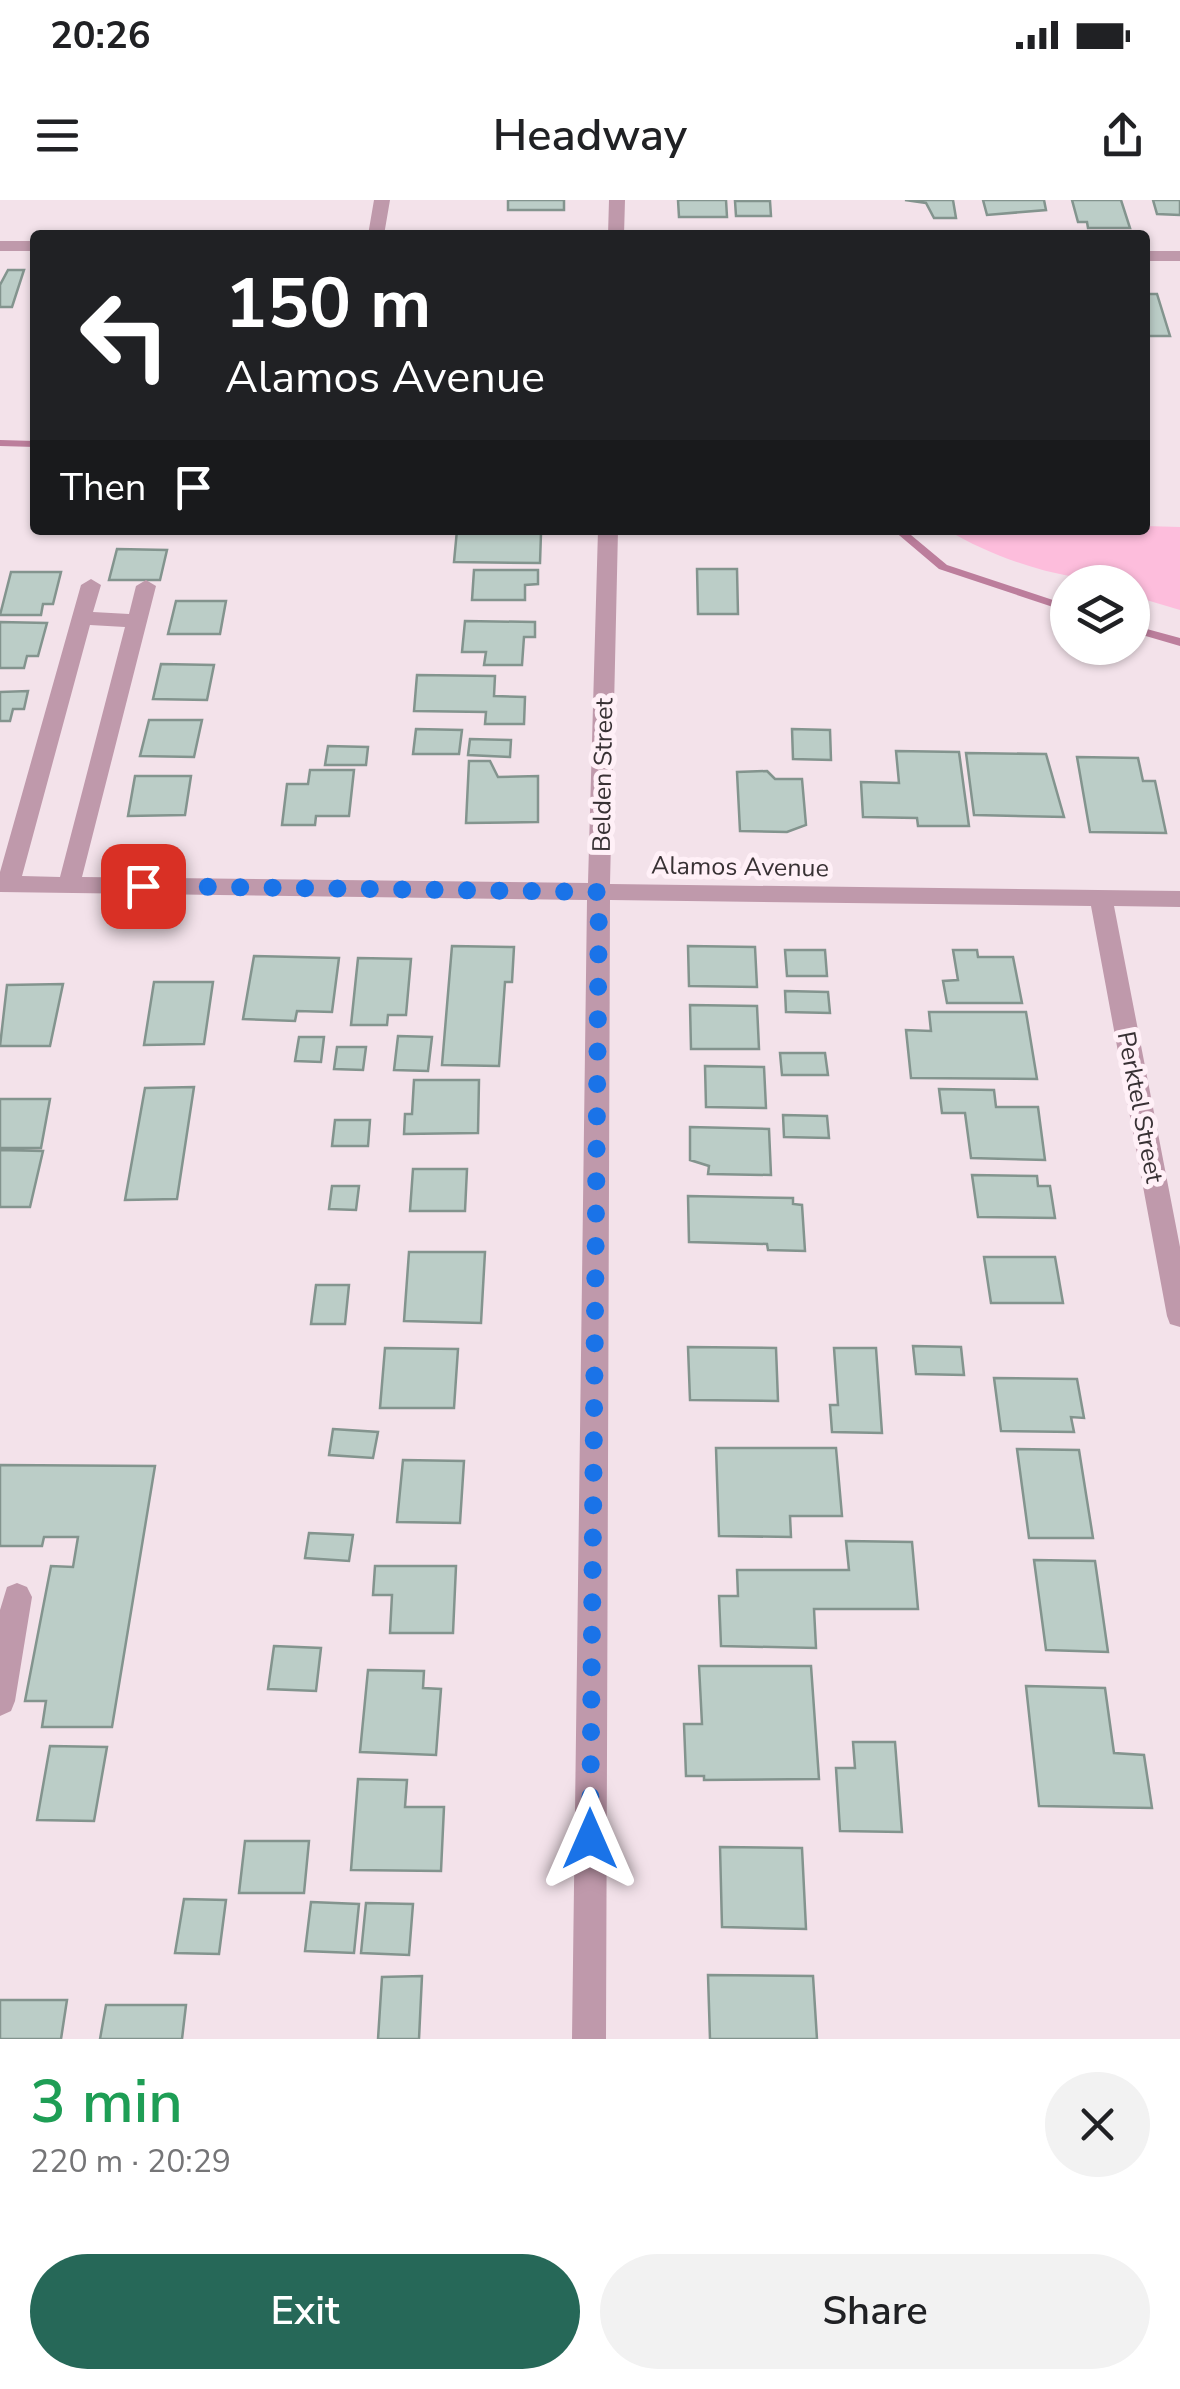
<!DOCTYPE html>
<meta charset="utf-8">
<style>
:root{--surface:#fff;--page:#f2f2f2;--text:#202124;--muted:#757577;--accent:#266858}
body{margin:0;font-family:"Nunito Sans",sans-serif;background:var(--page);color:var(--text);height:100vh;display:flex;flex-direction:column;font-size:38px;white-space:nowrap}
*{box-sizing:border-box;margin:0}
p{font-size:32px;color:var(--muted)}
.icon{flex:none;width:55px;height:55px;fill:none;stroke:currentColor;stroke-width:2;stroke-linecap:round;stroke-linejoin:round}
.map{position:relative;height:1839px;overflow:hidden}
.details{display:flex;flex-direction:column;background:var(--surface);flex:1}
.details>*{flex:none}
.hud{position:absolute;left:30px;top:30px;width:1120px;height:305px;border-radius:10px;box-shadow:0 2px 8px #0004;background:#202124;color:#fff;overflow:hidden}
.tools{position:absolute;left:1050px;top:365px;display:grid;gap:20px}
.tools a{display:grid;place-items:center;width:100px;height:100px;border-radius:50%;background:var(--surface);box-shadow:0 2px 8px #0004;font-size:50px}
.pin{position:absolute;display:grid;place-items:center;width:85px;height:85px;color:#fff;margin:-42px;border-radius:20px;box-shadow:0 5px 15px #0006}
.me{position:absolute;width:110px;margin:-55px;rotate:0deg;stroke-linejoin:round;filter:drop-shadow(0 0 8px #0008)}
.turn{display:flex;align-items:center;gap:35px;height:210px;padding:0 30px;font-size:45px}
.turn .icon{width:130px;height:130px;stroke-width:2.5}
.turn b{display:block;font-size:70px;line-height:85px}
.then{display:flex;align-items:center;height:95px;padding:0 30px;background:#0003;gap:20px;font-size:38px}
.round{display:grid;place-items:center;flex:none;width:105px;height:105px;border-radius:52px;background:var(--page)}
.headline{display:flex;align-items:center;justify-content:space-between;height:170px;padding:0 30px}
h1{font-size:60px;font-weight:600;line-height:75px;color:#1e9e55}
.action{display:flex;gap:20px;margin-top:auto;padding:20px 30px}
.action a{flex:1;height:115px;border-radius:60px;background:var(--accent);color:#fff;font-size:40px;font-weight:600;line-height:115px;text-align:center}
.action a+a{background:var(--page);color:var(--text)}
.status{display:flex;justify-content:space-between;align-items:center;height:70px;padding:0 50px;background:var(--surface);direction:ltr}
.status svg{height:28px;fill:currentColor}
header{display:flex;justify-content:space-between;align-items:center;height:130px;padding:0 30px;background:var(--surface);font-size:45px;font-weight:600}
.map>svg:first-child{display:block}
.green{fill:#fdbddc}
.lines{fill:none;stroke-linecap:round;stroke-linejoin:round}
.stream{fill:#bc7e9c;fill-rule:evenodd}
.building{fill:#bbcdc7;stroke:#83948e;stroke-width:2.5}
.minor{fill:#bf99ab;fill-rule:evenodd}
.route{stroke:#1a73e8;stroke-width:18;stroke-dasharray:0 32.4}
.labels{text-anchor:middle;stroke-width:10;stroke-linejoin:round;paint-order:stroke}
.street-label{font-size:25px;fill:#383134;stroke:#fff0f7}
</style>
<div class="status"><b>20:26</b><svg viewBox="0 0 49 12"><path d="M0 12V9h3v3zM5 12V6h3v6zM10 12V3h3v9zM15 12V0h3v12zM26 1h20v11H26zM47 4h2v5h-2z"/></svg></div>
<header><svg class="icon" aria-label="menu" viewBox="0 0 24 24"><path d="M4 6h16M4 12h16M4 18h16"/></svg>Headway<svg class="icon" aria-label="share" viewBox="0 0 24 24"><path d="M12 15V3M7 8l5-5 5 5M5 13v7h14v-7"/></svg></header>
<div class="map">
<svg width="1180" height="1839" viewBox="0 0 1180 1839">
<rect width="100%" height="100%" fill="#f3e2ea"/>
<!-- green -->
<path class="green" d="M 1145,326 L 1180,327 L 1180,410 L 1133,396 L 1132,382 C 1067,382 1004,363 947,330 L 1145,330 Z"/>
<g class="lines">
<!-- stream -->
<path class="stream" d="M 0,240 L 35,241 L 35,247 L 0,246 Z
M 893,330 L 905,330 L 947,365 L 1068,405 L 1068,412 L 939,369 Z
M 1132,425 L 1180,438 L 1180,446 L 1132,432 Z"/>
</g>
<!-- building -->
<path class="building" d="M 508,0 L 564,0 L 564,10 L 508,10 Z
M 678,0 L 726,0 L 727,17 L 679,17 Z
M 905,0 L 953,0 L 956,18 L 934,18 L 926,3 Z
M 983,0 L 1044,0 L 1046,10 L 987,15 Z
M 1072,0 L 1121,0 L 1130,28 L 1088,28 L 1087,22 L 1078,22 Z
M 1153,0 L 1180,0 L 1180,15 L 1157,14 Z
M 735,1 L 770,1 L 771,16 L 736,16 Z
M 8,70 L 24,70 L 12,107 L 0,107 L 0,85 Z
M 1145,94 L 1157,94 L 1170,136 L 1145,136 Z
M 457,330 L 541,333 L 540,363 L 454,362 Z
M 117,349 L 167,350 L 160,380 L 109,380 Z
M 697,369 L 737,369 L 738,414 L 698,414 Z
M 474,370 L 538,370 L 538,384 L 525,385 L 525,400 L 472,400 Z
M 11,372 L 61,372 L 53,404 L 43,404 L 41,415 L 0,415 Z
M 176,401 L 226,401 L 220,434 L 168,434 Z
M 465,421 L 535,422 L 535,437 L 524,437 L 522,465 L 484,465 L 486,452 L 462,452 Z
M 0,422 L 47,423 L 38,456 L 27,456 L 24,468 L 0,468 Z
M 161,464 L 214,465 L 207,500 L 153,499 Z
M 417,475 L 495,476 L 494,496 L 525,497 L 524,524 L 485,524 L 486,512 L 414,511 Z
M 28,491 L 24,509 L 13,509 L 10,521 L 0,521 L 0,492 Z
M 149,520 L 202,520 L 194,557 L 140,556 Z
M 416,529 L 462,530 L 459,554 L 413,554 Z
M 792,529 L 830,530 L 831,560 L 793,559 Z
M 470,539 L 511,540 L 510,557 L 468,555 Z
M 328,546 L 368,547 L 366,565 L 325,565 Z
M 896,551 L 959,552 L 969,626 L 918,626 L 917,618 L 863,617 L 861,582 L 899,583 Z
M 966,553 L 1046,554 L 1064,617 L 974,615 Z
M 1077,557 L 1138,558 L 1143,581 L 1155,581 L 1166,633 L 1090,632 Z
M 469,561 L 490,561 L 498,577 L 538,576 L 538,622 L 466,623 Z
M 310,570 L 354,570 L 349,616 L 316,616 L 315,625 L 282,625 L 287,584 L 308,584 Z
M 767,571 L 775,579 L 802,579 L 806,625 L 787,632 L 740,631 L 737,572 Z
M 135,576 L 191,576 L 185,615 L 128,616 Z
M 452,746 L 514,747 L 512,782 L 505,782 L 499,866 L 442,865 Z
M 688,746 L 755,747 L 757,787 L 689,786 Z
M 785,750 L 825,750 L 827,776 L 787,776 Z
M 953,750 L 977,750 L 978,757 L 1013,757 L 1022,803 L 947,803 L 943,781 L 958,780 Z
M 254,756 L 339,758 L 332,812 L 297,811 L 295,821 L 243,819 Z
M 358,758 L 411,759 L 406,815 L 388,815 L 387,825 L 351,825 Z
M 154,782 L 213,782 L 204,844 L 144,845 Z
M 63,784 L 50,846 L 0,846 L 7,785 Z
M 785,791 L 828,792 L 830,813 L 786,812 Z
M 690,805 L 757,806 L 759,849 L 691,849 Z
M 929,812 L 1026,812 L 1037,879 L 911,878 L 906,830 L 931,831 Z
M 398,836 L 432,837 L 428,871 L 394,870 Z
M 299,837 L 324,837 L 321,862 L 295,861 Z
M 337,847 L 366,847 L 363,870 L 334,869 Z
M 780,853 L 825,853 L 828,875 L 782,875 Z
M 705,866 L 764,867 L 766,908 L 706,907 Z
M 414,880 L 479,880 L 478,933 L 404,934 L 405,914 L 412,914 Z
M 194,887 L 177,999 L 125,1000 L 145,888 Z
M 939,889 L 994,890 L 996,907 L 1038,907 L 1045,960 L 971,958 L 965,913 L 942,913 Z
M 0,899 L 50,899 L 41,948 L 0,948 Z
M 783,915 L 827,916 L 829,938 L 784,937 Z
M 335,920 L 370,920 L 368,946 L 332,946 Z
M 690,927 L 769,929 L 771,975 L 708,974 L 709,966 L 690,960 Z
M 0,950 L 43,951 L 30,1007 L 0,1007 Z
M 413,969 L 467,969 L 465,1011 L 410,1011 Z
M 972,975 L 1037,976 L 1038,986 L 1050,986 L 1055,1018 L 978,1017 Z
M 332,986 L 359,986 L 356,1010 L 329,1009 Z
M 688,996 L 793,998 L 793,1004 L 802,1005 L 805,1051 L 768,1050 L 767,1044 L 689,1042 Z
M 409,1052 L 485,1052 L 481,1123 L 404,1121 Z
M 984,1057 L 1055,1057 L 1063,1103 L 991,1103 Z
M 316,1085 L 349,1085 L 345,1124 L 311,1124 Z
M 913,1146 L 961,1147 L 964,1175 L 916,1174 Z
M 688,1147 L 776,1148 L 778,1201 L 690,1200 Z
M 385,1148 L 458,1149 L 454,1208 L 380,1208 Z
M 834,1148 L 876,1148 L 882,1233 L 832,1232 L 830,1205 L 838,1205 Z
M 994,1178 L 1077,1179 L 1084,1218 L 1071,1217 L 1074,1232 L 1001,1231 Z
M 333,1229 L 378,1232 L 373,1258 L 329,1255 Z
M 716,1248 L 836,1248 L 842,1316 L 790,1316 L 791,1337 L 719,1336 Z
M 1017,1249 L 1079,1250 L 1093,1338 L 1029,1338 Z
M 403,1260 L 464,1261 L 460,1323 L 397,1322 Z
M 0,1265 L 155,1266 L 112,1527 L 42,1527 L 46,1501 L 25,1501 L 51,1366 L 73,1367 L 78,1337 L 44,1337 L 42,1346 L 0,1346 Z
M 309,1333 L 353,1335 L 349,1361 L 305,1358 Z
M 846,1341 L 912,1342 L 918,1409 L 814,1409 L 816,1448 L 721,1446 L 719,1396 L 738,1396 L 737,1370 L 849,1370 Z
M 1034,1360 L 1095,1361 L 1108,1452 L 1046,1450 Z
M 375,1366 L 456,1366 L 453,1433 L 390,1433 L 392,1395 L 373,1395 Z
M 274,1446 L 321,1448 L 316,1491 L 268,1489 Z
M 699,1466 L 811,1466 L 819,1579 L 704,1580 L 704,1576 L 686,1576 L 684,1524 L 702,1524 Z
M 368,1470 L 424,1471 L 423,1488 L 441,1489 L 436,1555 L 360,1552 Z
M 1026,1486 L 1105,1488 L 1114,1553 L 1144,1555 L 1152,1608 L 1039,1606 Z
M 853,1542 L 895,1542 L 902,1632 L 840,1631 L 836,1568 L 855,1568 Z
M 50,1546 L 107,1547 L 94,1621 L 37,1620 Z
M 358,1579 L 407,1580 L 405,1607 L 444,1607 L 441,1671 L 351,1670 Z
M 245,1641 L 309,1641 L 304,1693 L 239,1693 Z
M 720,1647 L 802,1648 L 806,1729 L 722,1727 Z
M 184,1699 L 226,1700 L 219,1754 L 175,1753 Z
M 311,1702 L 359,1704 L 354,1753 L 305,1751 Z
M 366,1703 L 413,1704 L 409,1755 L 361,1753 Z
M 708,1775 L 813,1776 L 817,1839 L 710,1839 Z
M 422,1776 L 419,1839 L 378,1839 L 382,1777 Z
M 0,1800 L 67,1800 L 61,1839 L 0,1839 Z
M 106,1805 L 186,1805 L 182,1839 L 100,1839 Z"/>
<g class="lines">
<!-- minor -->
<path class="minor" d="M 374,0 L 390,0 L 384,35 L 368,35 Z
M 609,0 L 625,0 L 624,35 L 608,35 Z
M 0,41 L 35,41 L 35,51 L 0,51 Z
M 1145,51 L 1180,51 L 1180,61 L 1145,61 Z
M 598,330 L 618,330 L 610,684 L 1180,691 L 1180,707 L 1114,706 L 1180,1047 L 1180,1127 L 1170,1124 L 1167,1116 L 1091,706 L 610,700 L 606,1839 L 572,1839 L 587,700 L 0,692 L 0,672 L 81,385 L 91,379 L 101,385 L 93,412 L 129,414 L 136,386 L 146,380 L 156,386 L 82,677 L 588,683 ZM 90,425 L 125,427 L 60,677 L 22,676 Z
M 17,1383 L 27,1387 L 32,1397 L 15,1501 L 11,1511 L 0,1516 L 0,1410 L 7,1387 Z"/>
</g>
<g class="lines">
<!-- route -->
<path class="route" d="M 143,686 L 599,692 L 590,1639"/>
</g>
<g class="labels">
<!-- street labels -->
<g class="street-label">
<text transform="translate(602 575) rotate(-89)" y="9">Belden Street</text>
<text transform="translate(740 666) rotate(1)" y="9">Alamos Avenue</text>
<text transform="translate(1141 907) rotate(79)" y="9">Perktel Street</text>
</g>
</g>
</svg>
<div class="tools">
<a><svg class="icon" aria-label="layers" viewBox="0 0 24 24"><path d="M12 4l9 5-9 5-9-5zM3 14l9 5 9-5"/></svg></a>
</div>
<div class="pin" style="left:143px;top:686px;background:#d93025"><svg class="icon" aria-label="arrive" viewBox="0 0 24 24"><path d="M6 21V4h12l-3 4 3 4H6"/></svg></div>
<svg class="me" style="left:590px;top:1639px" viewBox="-20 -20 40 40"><path d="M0-17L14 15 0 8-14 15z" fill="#1a73e8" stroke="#fff" stroke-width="4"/></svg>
<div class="hud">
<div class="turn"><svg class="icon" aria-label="left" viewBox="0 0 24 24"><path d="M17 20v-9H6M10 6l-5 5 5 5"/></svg><div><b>150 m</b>Alamos Avenue</div></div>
<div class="then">Then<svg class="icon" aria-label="arrive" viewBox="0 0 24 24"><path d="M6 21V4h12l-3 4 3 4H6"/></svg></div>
</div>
</div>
<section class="details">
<div class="headline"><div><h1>3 min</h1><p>220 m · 20:29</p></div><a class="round"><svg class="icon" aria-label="close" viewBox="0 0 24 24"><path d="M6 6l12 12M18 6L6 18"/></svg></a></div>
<div class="action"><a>Exit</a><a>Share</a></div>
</section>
